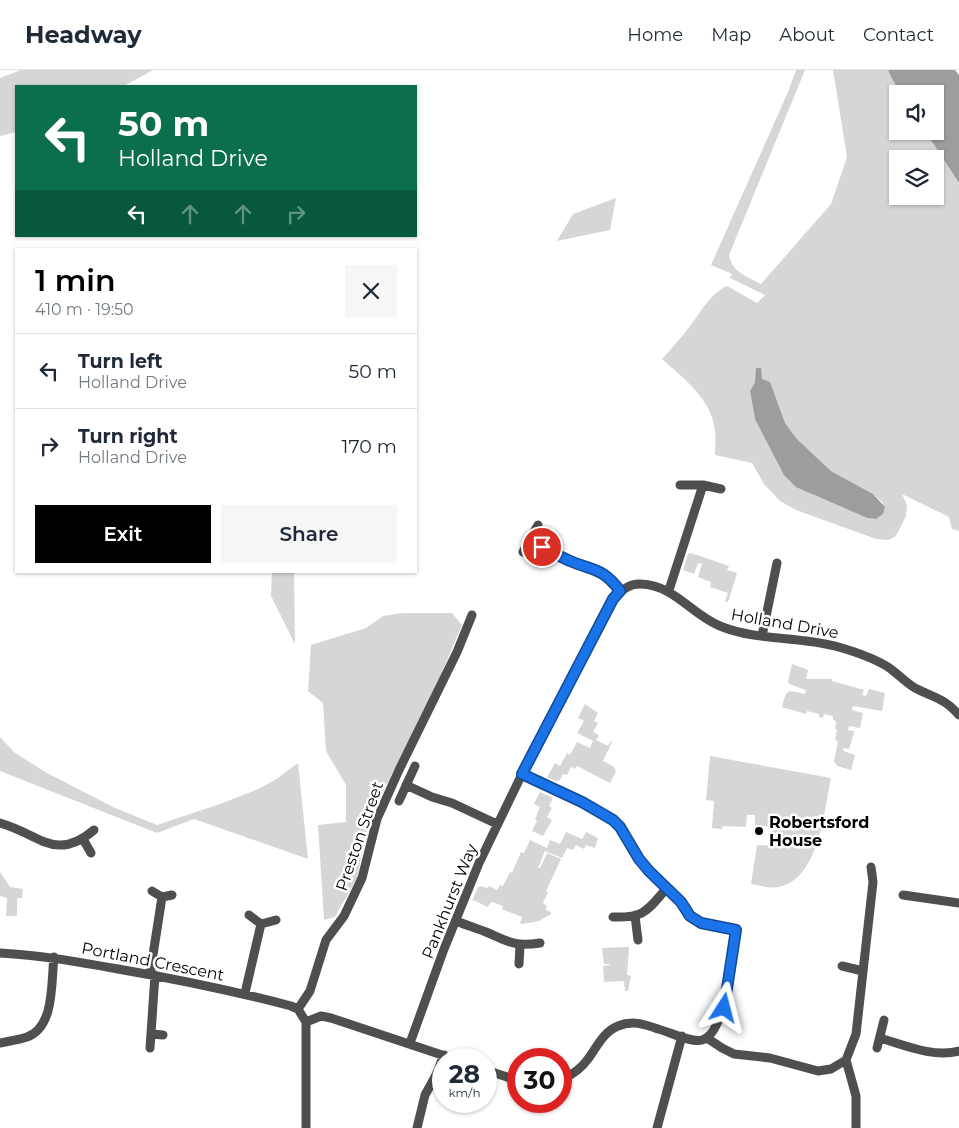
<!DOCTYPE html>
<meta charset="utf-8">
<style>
:root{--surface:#fff;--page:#f6f6f7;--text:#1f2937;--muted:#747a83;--line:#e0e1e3;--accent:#000}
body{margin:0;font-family:Montserrat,sans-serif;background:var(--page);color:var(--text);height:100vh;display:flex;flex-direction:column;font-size:19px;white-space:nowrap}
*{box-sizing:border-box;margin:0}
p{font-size:16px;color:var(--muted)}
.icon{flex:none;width:28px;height:28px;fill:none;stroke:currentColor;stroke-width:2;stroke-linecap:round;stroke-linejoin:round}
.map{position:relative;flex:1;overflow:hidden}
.panel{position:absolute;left:15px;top:178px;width:402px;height:325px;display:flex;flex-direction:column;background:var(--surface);border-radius:0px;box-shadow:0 1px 4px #0004}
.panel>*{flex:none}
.hud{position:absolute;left:15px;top:15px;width:402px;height:152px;border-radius:0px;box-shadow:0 1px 4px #0004;background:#0b6e4f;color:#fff;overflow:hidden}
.buttons{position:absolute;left:889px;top:15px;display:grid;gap:10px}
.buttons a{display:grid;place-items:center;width:55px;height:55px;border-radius:0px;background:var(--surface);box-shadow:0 1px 4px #0004;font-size:25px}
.speed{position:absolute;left:432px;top:978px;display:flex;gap:10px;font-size:25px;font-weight:700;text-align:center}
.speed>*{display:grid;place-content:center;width:65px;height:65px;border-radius:50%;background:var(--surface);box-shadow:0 1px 4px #0004;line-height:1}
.speed small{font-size:12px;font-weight:400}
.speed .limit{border:8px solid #d22;background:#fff;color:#111}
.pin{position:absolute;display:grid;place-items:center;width:42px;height:42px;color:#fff;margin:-21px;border:2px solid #fff;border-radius:50%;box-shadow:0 1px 5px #0007}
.me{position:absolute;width:55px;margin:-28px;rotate:9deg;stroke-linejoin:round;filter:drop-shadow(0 0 4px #0008)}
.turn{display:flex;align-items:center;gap:18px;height:105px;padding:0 20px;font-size:22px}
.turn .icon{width:65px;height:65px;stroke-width:2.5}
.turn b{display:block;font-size:35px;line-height:42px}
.lanes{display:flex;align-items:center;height:48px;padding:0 20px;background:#0003;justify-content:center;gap:25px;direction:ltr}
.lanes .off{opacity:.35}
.round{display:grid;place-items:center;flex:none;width:52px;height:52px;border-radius:0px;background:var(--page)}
.headline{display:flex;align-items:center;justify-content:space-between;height:85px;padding:0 20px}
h1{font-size:30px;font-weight:600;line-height:38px;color:var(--accent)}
.action{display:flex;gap:10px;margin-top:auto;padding:10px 20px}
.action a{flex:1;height:58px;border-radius:0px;background:var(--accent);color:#fff;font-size:20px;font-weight:600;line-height:58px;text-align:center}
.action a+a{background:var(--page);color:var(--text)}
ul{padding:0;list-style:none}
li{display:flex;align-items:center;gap:15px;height:75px;padding:0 20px;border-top:1px solid var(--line)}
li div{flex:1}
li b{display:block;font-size:19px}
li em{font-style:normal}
header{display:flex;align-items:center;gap:30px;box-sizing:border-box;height:70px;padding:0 25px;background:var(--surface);border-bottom:1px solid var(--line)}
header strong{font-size:24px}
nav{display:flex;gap:28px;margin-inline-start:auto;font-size:18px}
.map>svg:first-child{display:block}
.green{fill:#d6d6d6;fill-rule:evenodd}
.water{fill:#9d9d9d}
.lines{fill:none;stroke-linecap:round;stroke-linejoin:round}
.minor{stroke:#4f4f4f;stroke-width:9}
.route-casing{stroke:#114b97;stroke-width:12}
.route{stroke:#1a73e8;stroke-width:9}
.poi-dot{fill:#000;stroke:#fff;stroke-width:2}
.labels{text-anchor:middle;stroke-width:5;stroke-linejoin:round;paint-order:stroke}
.street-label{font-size:16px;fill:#000;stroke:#fff}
.poi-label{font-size:16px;font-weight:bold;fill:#000;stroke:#fff;text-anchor:start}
</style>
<header>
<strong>Headway</strong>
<nav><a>Home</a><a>Map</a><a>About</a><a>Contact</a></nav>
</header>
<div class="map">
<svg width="959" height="1058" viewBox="0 0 959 1058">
<rect width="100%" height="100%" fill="#fff"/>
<!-- green -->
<path class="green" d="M 21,0 L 153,0 L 124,16 L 16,16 L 16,62 L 0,66 L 0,8 Z
M 796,0 L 805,0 L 729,185 C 732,202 746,206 761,214 L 831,134 L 847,87 L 833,0 L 888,0 L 892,9 L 901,24 L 898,24 L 898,61 L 925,61 L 959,113 L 959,461 L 952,459 L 949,447 L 902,424 L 907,435 L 906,446 L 898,462 L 895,467 L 888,470 L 876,469 L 796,440 L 780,431 L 764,414 L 752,393 L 715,385 C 715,377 716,369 715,361 C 712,329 684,309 662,289 C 672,278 682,267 690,256 C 702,241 709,224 727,216 L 757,233 L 765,225 L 730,208 L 732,204 L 711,195 L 788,22 ZM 898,89 L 935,89 L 935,126 L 898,126 ZM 755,312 L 778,334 L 785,353 L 797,369 L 831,401 L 873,424 L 883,433 L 876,449 L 867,448 L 814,425 L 755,349 L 750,321 Z
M 616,128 L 610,160 L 557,171 L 573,144 Z
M 691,483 L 729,496 L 727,500 L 737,503 L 728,532 L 725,531 L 728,523 L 710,517 L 711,512 L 698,507 L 702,494 L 698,493 L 694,504 L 683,500 L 688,484 Z
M 272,501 L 294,501 L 295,574 L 271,526 Z
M 403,543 L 452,543 L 462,555 L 436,616 L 369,750 L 357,808 L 335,847 L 324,850 L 318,755 L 346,752 L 346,715 L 326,681 L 323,633 L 308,621 L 311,575 L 366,558 L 383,546 Z
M 792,594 L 808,600 L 806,609 L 832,609 L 832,611 L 864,620 L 862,625 L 866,626 L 869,619 L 885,623 L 882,641 L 853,636 L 852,640 L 863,643 L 860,658 L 849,656 L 848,660 L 854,661 L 854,663 L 849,679 L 844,678 L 843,681 L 855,685 L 851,700 L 837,696 L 834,691 L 838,672 L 835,670 L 837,660 L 835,659 L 836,651 L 833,650 L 833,646 L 824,644 L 823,648 L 819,647 L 819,644 L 807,641 L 806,644 L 782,637 C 786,619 787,619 805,624 L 806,620 L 789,614 L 788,611 Z
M 585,634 L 598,643 L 594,651 L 598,653 L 593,662 L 599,665 L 596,670 L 608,676 L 611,671 L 612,672 L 603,691 L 613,696 L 616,701 L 610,713 L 577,696 L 575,699 L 571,697 L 567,705 L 563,704 L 560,710 L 556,711 L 547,707 L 555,693 L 560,696 L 567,683 L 570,685 L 577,672 L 590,678 L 593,671 L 577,663 L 584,651 L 578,648 Z
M 0,667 L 14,682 L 45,702 L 115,738 L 157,755 L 220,734 L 256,720 L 275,710 L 298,693 L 308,789 L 194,749 L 157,763 L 0,701 Z
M 710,686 L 831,708 C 824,741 819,810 778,817 C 770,819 759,815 751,814 L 757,775 L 786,776 L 790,772 L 787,767 L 772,765 L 772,757 L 755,755 L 755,745 L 747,745 L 746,757 L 723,756 L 722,759 L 712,758 L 714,731 L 706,730 Z
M 540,722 L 553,728 L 549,736 L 552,738 L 547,747 L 552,750 L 543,766 L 532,761 L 537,751 L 535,749 L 540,737 L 534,734 Z
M 566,762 L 582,769 L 586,762 L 598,768 L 595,778 L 586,775 L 584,779 L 576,775 L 573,780 L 567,778 L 562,788 L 545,781 L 538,798 L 540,798 L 547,783 L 561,789 L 546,821 L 548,822 L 543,833 L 547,836 L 546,840 L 551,842 L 551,844 L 539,851 L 522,854 L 520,853 L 522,847 L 502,839 L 503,836 L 492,832 L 487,837 L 474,830 L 472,831 L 478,817 L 481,816 L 487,818 L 489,816 L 497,820 L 500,815 L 503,816 L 510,802 L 512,803 L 521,782 L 524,783 L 530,770 L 547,778 L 550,770 L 560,774 Z
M 0,802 L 10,817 L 23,819 L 22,828 L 17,828 L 17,846 L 6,846 L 7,828 L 0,826 Z
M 624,877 L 629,877 L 627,905 L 631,906 L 628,921 L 625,921 L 624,911 L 604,912 L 603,896 L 610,895 L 610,894 L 604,894 L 602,878 Z"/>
<!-- water -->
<path class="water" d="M 888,0 L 955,0 L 959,5 L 959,113 L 925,61 L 935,61 L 935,24 L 901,24 L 892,9 Z
M 756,298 L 761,298 L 762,309 L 770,312 L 785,353 L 797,369 L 831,401 L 873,424 L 885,437 L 883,444 L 876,449 L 867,448 L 796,417 L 784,405 L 755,349 L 750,321 L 755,312 Z"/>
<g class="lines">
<!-- minor -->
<path class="minor" d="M 680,415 L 703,415 L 721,419
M 530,470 C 543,477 557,486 571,492 C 595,501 604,498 620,521
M 523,482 L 538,455
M 669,520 L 703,415
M 762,566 L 777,493
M 406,715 L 432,727 L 452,733 L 497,754
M 399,731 L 415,696
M 0,753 C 38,763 55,793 94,760
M 83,769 L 91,783
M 903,825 L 959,833
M 162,827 L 172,825
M 249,845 L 261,854 L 276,850
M 635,846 L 638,870
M 613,847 C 644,848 647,841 666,819
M 456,851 C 466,855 476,858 486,862 C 509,872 515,877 540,873
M 0,883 C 40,885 79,892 118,899 C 176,909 234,921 291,936 L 298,939 L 306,952 L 306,1058
M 519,894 L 520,875
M 842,896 L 863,901
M 150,904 L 162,827 L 152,821
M 245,923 L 261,854
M 298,939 L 310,921 L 326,870 L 344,846 L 362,808 L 377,749 L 399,700 L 457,582 L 472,545
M 306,952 L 321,946 L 331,948 L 454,989
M 151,964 L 163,965
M 707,968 L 722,978 L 734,984 L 770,988 L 818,1001 L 831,999 L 846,990 L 856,964 L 873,812 L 871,797
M 880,968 C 904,975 934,988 959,981
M 0,973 C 9,971 18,970 27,967 C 55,957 51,912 54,887
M 410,973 L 444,879 L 479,793 L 522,704
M 150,978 L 155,905
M 877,978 L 884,950
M 846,990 L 856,1026 L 856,1058
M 486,1000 L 519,1011
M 561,1010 C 572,1005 581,999 588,989 C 597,977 603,962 618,956 C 632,950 644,954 658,959 C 670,962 691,973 702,970 C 727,963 732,883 736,860 L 701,853 L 690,846 L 681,832 L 649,801 L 639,789 L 620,757 L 613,750 L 597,740 L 522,704 L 613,529 C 620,521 630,513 641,514 C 674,515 692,545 720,556 C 756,571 798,566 835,576 C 853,581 872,587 888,597 C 897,603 905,612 915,618 C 934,628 943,627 959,645
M 417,1058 L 425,1025 L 436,1005 L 444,985
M 657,1058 L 682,966"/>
</g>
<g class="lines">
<!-- route casing -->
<g class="route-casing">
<path id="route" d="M 542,477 C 551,482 561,487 570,491 C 594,501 603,498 620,521 L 613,529 L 522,704 L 582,732 L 613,750 L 620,757 L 639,789 L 649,801 L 681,832 L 690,846 L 701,853 L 736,860 L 724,938"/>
</g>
<!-- route -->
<use href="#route" class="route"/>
</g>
<!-- markers -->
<circle class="poi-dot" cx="759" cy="761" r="5"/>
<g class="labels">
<!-- street labels -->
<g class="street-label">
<text transform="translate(785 553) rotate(10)" y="6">Holland Drive</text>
<text transform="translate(359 766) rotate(-71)" y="6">Preston Street</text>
<text transform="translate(449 831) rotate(-68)" y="6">Pankhurst Way</text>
<text transform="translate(153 891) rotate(11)" y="6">Portland Crescent</text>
</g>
<!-- poi labels -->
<g class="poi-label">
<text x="769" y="758">Robertsford<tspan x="769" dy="18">House</tspan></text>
</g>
</g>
</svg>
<div class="buttons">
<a><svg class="icon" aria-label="sound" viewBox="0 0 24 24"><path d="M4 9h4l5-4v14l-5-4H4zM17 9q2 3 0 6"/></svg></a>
<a><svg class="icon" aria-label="layers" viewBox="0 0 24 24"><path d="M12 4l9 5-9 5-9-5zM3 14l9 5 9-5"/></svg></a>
</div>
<div class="speed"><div>28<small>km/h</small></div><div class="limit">30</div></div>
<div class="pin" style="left:542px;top:477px;background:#d93025"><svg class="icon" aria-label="arrive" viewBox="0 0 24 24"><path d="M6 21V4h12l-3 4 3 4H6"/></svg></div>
<svg class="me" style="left:724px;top:938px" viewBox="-20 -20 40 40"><path d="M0-17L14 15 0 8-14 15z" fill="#1a73e8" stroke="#fff" stroke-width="4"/></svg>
<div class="hud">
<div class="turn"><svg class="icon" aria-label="left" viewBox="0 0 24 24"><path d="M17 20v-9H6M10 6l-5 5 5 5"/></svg><div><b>50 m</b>Holland Drive</div></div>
<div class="lanes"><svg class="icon" aria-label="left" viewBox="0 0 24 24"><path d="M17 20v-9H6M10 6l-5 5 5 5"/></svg><svg class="icon off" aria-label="ahead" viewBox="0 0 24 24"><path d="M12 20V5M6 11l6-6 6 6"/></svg><svg class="icon off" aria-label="ahead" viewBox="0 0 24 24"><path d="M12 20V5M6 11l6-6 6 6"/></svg><svg class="icon off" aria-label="right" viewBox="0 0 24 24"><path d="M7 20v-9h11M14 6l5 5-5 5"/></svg></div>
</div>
<section class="panel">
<div class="headline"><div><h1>1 min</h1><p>410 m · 19:50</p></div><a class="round"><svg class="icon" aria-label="close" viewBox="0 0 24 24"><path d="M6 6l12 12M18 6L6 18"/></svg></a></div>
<ul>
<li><svg class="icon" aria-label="left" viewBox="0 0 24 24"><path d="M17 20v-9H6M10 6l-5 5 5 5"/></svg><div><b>Turn left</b><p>Holland Drive</p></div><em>50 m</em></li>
<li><svg class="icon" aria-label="right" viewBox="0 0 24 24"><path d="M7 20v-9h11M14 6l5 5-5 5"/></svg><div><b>Turn right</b><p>Holland Drive</p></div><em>170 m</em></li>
</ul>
<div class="action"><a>Exit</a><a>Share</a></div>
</section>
</div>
